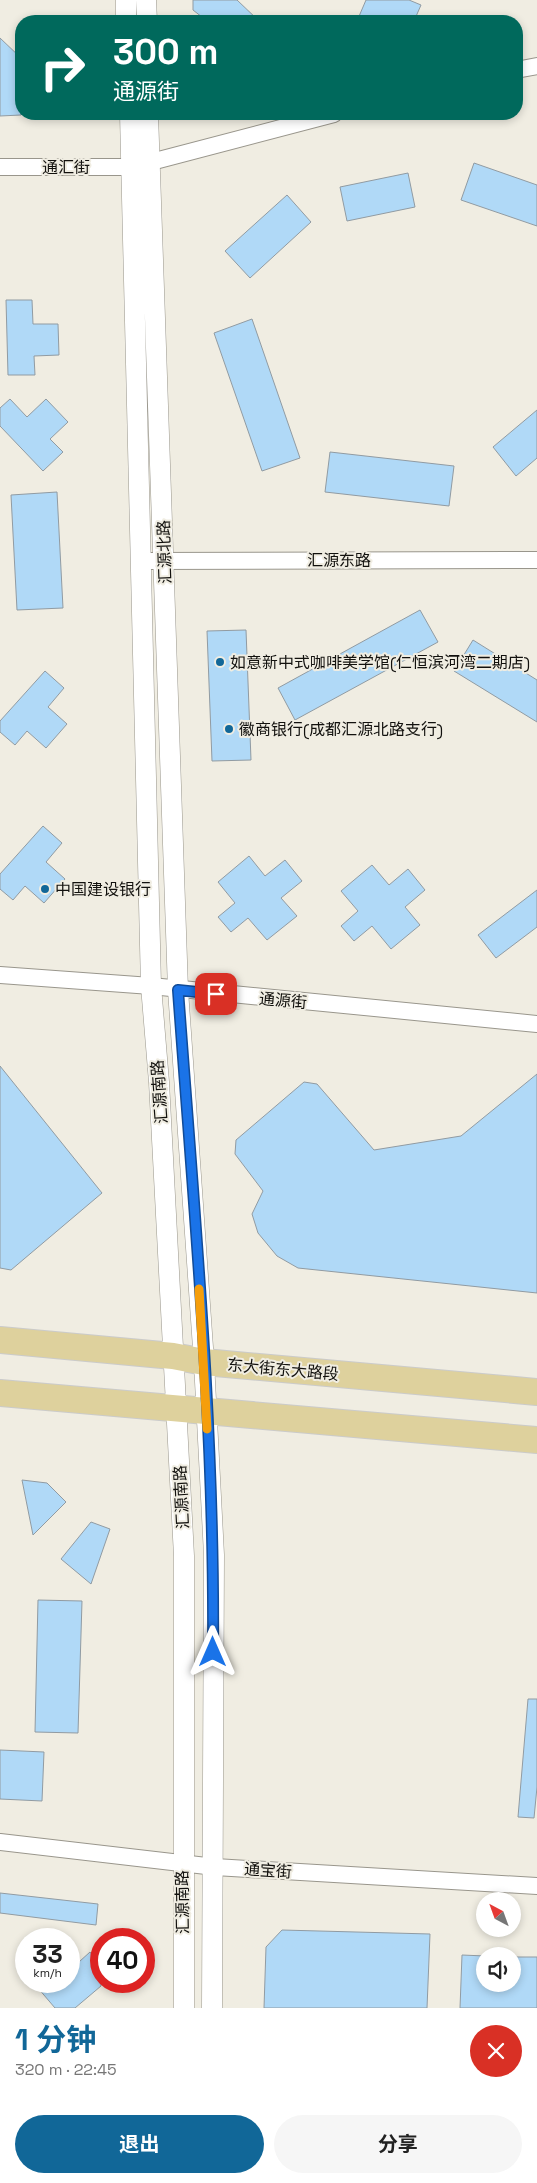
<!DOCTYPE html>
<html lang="zh">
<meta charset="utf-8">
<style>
:root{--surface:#fff;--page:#f6f6f6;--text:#222;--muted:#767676;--accent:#116798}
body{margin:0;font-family:"Space Grotesk","Noto Sans SC",sans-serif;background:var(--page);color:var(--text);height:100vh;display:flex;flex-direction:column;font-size:19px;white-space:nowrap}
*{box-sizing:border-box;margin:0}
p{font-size:16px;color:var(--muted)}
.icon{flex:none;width:28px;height:28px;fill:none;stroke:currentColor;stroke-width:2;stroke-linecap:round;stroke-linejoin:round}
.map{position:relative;height:2008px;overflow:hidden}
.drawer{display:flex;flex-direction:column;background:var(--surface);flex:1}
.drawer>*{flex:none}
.banner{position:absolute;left:15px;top:15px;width:508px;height:105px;border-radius:20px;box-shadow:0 2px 8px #0003;background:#00695c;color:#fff;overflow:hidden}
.needle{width:32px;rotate:319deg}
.tools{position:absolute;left:476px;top:1892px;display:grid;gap:10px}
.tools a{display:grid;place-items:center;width:45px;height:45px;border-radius:50%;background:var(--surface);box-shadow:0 2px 8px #0003;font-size:25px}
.speed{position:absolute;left:15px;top:1928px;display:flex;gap:10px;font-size:25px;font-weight:700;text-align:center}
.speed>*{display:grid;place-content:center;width:65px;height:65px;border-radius:50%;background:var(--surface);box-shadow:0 2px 8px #0003;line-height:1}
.speed small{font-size:12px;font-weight:400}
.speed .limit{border:8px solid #d22;background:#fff;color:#111}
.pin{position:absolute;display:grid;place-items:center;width:42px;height:42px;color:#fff;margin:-21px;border-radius:10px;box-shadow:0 2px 8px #0006}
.me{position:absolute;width:55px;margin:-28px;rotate:0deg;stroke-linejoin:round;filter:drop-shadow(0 0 4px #0008)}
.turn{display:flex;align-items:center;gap:18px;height:105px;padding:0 15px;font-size:22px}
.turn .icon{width:65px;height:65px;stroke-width:2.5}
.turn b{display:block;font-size:35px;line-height:42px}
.round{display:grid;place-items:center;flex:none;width:52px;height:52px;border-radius:26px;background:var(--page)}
.headline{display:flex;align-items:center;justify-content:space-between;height:85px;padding:0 15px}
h1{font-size:30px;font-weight:700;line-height:38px;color:var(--accent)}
.cta{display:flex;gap:10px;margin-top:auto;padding:10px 15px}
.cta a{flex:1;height:58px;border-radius:30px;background:var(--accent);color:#fff;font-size:20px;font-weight:700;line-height:58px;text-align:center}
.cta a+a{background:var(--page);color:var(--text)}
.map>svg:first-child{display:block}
.building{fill:#b0d9f7;stroke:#919ba2}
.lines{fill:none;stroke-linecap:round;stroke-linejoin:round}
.minor-casing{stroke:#99968c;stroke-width:18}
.tertiary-casing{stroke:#99968c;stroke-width:21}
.primary-casing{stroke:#cbcbca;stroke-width:28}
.minor{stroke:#fff;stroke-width:16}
.tertiary{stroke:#fff;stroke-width:20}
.primary{stroke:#ded19d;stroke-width:26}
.route-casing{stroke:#114b97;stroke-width:12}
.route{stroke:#1a73e8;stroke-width:9}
.slow{stroke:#f59e0b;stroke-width:9}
.poi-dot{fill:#116798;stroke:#f0ede2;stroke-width:2}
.labels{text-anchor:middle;stroke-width:4;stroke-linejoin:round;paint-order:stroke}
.street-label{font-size:16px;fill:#12110e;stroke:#f0ede2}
.poi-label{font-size:16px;fill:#12110e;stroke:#f0ede2;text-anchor:start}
</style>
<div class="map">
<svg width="537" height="2008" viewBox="0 0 537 2008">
<rect width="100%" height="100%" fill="#f0ede2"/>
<!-- building -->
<path class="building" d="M 193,0 L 237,0 L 259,21 L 207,21 L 193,10 Z
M 366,0 L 409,0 L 421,5 L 414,21 L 396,21 L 385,16 L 383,21 L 357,21 Z
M 0,38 L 21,58 L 21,115 L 0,116 Z
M 474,163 L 537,185 L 537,226 L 461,200 Z
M 408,173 L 415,207 L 347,221 L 340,187 Z
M 287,195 L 311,222 L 250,278 L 225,251 Z
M 6,300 L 32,300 L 33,324 L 58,324 L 59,355 L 34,356 L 35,375 L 8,375 Z
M 252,319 L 300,458 L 262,471 L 214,333 Z
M 10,399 L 27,417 L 46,399 L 68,422 L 50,439 L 63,452 L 43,471 L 0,426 L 0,408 Z
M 537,410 L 537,458 L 516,476 L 493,447 Z
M 330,452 L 454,466 L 449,506 L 325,492 Z
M 57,492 L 63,608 L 17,610 L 11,495 Z
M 420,610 L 438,642 L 295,720 L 278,688 Z
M 246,630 L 251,760 L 212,761 L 207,631 Z
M 473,640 L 537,680 L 537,722 L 454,671 Z
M 45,671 L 64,688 L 48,707 L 67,724 L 46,748 L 27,731 L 15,745 L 0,732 L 0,721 Z
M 43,826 L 62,843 L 46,862 L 65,879 L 44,903 L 25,886 L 13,900 L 0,889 L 0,874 Z
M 249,856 L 265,876 L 285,860 L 302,881 L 281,898 L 297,916 L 267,940 L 248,918 L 231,932 L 218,917 L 235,903 L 218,882 Z
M 372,865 L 389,885 L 408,869 L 425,890 L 405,907 L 420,925 L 391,949 L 372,926 L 354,941 L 341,926 L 358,911 L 341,891 Z
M 537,890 L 537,927 L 496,958 L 478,935 Z
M 0,1066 L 102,1193 L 11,1270 L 0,1268 Z
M 537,1074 L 537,1293 L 298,1268 L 277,1256 L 258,1233 L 252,1214 L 263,1191 L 235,1154 L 236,1140 L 304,1082 L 317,1084 L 374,1150 L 461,1136 Z
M 22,1480 L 47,1483 L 66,1502 L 33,1535 Z
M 91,1522 L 110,1529 L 91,1584 L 61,1559 Z
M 38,1600 L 82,1601 L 78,1733 L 35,1732 Z
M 528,1699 L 537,1699 L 537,1787 L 534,1818 L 518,1817 Z
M 0,1750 L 44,1752 L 42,1801 L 0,1799 Z
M 0,1893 L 98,1904 L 96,1925 L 0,1913 Z
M 282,1930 L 430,1934 L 427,2008 L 264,2008 L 266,1947 Z
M 90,1952 L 101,1966 L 101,1986 L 75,2008 L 55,2008 L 32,1981 L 69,1981 L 69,1971 Z
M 462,1955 L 485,1956 L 485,1984 L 512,1984 L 512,1957 L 537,1957 L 537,2008 L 460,2008 Z"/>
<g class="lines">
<!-- minor casing -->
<g class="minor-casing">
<path id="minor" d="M 516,70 L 537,66
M 0,167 L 132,167 L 334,114
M 142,561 L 537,560
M 0,975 L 151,986 L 537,1024
M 0,1842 L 215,1867 L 537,1886"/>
</g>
<!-- tertiary casing -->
<g class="tertiary-casing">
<path id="tertiary" d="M 126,0 L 126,21
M 146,0 L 147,21
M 130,114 L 151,986 L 159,1082 L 184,1556 L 184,2008
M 148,114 L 178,990 L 204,1362 L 214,1555 L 212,2008"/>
</g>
<!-- primary casing -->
<g class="primary-casing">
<path id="primary" d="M 0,1340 L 173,1356 L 204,1362 L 537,1392
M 0,1393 L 537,1440"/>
</g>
<!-- minor -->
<use href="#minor" class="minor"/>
<!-- tertiary -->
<use href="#tertiary" class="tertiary"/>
<!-- primary -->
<use href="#primary" class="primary"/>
</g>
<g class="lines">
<!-- route casing -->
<g class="route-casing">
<path id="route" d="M 213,1652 C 215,1431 194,1210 178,990 L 216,994"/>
</g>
<!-- route -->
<use href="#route" class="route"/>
<!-- slow -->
<path class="slow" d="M 199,1289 L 207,1429"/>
</g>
<!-- markers -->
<g class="poi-dot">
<circle cx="220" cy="662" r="5"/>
<circle cx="229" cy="729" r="5"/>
<circle cx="45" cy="889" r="5"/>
</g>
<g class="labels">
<!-- street labels -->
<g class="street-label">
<text x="66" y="173">通汇街</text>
<text transform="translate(164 552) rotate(-92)" y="6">汇源北路</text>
<text x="339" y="566">汇源东路</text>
<text transform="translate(283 1000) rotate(5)" y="6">通源街</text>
<text transform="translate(159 1092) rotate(-94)" y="6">汇源南路</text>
<text transform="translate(283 1369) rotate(5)" y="6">东大街东大路段</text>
<text transform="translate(181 1497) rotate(-93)" y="6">汇源南路</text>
<text transform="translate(268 1870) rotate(4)" y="6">通宝街</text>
<text transform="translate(182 1902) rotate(-91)" y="6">汇源南路</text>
</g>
<!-- poi labels -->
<g class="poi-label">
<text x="230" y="668">如意新中式咖啡美学馆(仁恒滨河湾二期店)</text>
<text x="239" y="735">徽商银行(成都汇源北路支行)</text>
<text x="55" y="895">中国建设银行</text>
</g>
</g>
</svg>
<div class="tools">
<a><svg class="needle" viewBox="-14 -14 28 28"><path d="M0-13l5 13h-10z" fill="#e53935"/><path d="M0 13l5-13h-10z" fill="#767676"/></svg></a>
<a><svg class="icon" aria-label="sound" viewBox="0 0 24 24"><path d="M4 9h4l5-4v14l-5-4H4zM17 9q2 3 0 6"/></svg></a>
</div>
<div class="speed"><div>33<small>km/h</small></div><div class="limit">40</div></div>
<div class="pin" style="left:216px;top:994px;background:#d93025"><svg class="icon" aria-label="arrive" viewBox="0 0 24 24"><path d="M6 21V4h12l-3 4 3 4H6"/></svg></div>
<svg class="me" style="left:213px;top:1652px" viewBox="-20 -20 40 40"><path d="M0-17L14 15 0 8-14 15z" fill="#1a73e8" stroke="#fff" stroke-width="4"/></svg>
<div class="banner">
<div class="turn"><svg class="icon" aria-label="right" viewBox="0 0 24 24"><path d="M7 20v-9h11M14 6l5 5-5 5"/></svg><div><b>300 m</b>通源街</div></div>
</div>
</div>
<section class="drawer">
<div class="headline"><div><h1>1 分钟</h1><p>320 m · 22:45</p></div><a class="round" style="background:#d93025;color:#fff"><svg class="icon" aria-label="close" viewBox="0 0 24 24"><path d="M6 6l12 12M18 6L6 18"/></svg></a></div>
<div class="cta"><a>退出</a><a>分享</a></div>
</section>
